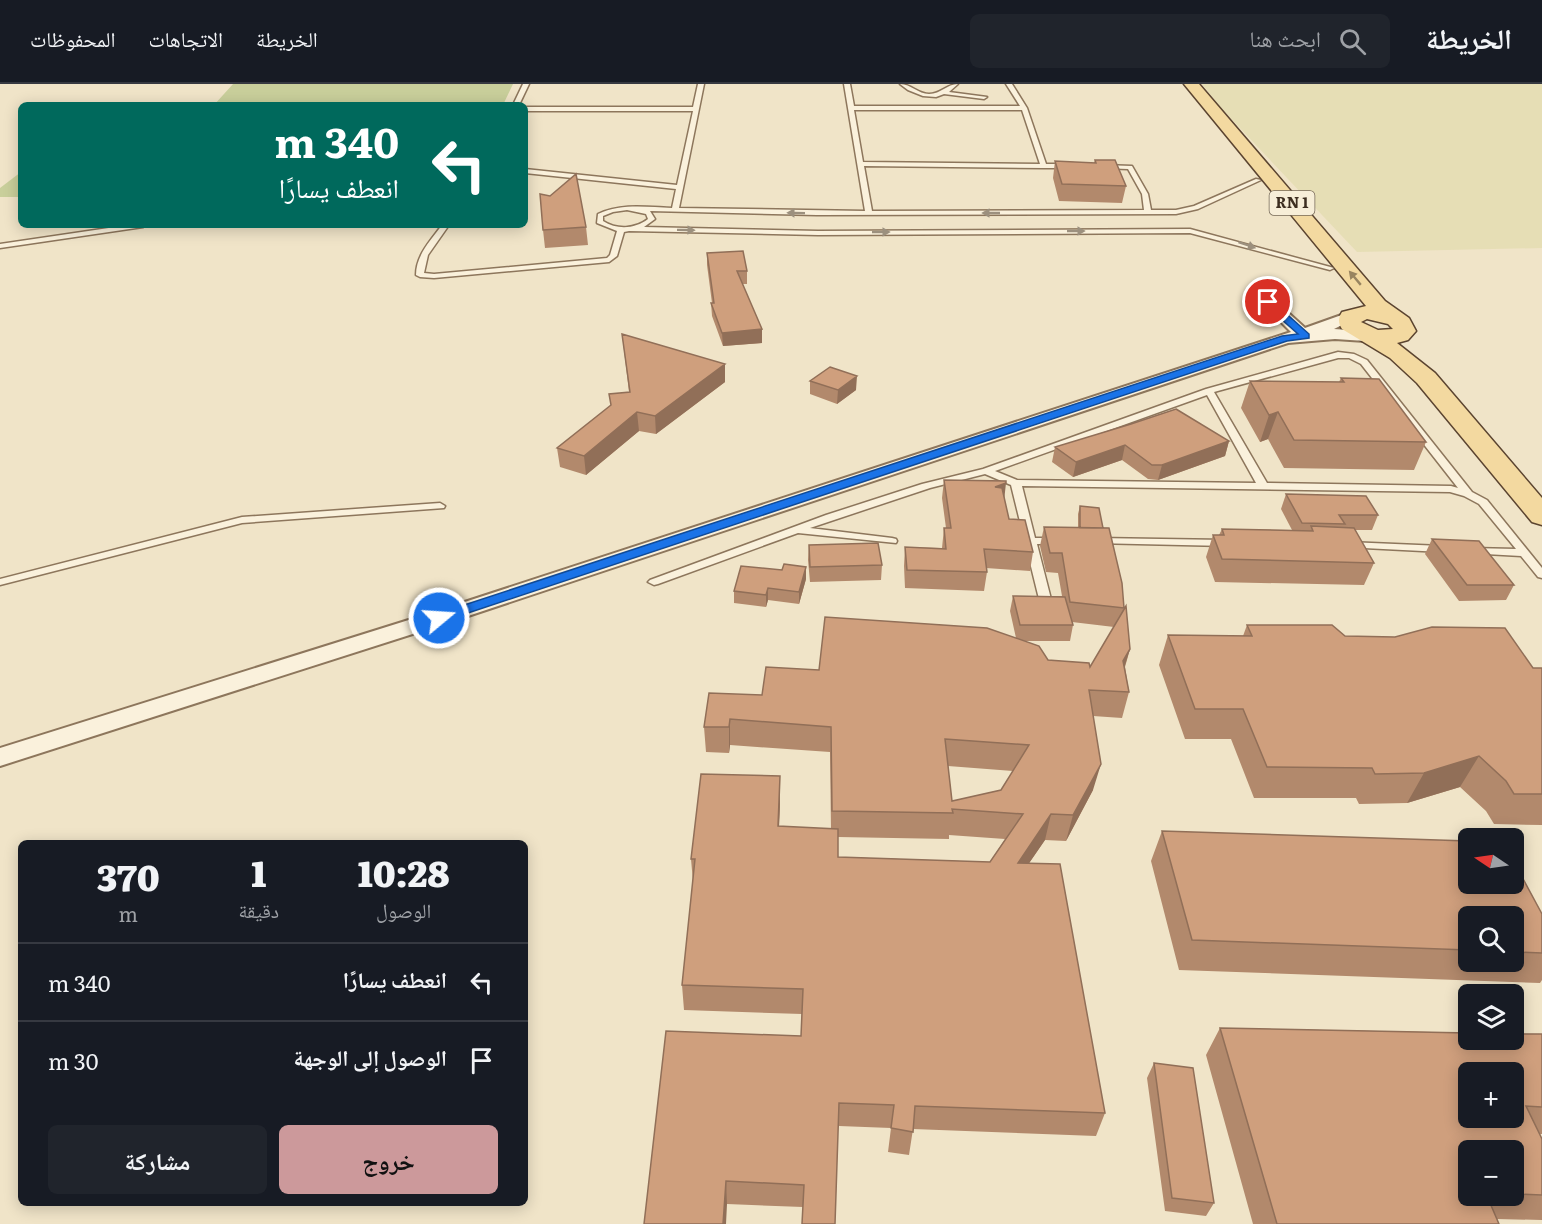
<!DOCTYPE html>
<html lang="ar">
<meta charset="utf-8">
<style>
:root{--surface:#171b24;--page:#20242c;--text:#f1f3f6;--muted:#9ea1a6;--line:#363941;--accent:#cc999b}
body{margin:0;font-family:Literata,"Noto Naskh Arabic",serif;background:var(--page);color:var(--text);direction:rtl;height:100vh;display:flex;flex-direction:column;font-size:22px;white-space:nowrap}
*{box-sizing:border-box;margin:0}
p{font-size:20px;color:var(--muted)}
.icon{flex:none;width:33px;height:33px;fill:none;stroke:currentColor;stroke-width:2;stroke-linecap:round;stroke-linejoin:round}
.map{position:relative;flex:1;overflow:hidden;direction:ltr}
.side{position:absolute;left:18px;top:756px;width:510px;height:366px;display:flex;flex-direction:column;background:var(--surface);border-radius:9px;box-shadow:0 3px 15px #0003;direction:rtl}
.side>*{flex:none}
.hud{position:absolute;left:18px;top:18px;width:510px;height:126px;border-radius:9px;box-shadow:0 3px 15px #0003;direction:rtl;background:#00695c;color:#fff;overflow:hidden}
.needle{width:39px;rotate:283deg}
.tools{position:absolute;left:1458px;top:744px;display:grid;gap:12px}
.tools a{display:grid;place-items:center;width:66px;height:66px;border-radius:9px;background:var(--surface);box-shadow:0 3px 15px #0003;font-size:30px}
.pin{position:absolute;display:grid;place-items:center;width:51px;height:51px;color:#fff;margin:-26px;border:3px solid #fff;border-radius:50%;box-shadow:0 2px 6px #0007}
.me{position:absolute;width:66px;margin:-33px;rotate:72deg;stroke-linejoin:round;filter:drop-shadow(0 0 4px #0008)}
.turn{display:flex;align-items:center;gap:21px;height:126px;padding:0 30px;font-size:27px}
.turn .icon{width:78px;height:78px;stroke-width:2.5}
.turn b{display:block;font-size:42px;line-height:51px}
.eta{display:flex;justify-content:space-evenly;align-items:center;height:102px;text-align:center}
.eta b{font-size:36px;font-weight:800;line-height:42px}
.button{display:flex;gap:12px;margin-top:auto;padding:12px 30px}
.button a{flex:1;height:69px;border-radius:9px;background:var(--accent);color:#111;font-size:24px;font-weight:800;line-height:69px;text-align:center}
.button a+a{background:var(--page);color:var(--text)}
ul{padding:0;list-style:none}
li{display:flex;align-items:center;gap:18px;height:78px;padding:0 30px;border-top:2px solid var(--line)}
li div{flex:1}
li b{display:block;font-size:22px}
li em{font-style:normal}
header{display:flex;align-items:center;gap:36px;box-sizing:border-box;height:84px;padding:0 30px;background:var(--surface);border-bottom:2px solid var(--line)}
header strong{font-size:28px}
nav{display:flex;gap:33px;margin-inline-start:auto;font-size:21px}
.search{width:420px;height:54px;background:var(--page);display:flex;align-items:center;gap:15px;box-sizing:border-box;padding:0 21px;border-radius:9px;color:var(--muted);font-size:22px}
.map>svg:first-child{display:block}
.farmland{fill:#e6deb5}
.green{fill:#c9cf9b}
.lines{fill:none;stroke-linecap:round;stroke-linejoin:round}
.lane-casing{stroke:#8d765c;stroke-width:3}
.street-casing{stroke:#8d765c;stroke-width:4}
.primary-casing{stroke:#5b4430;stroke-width:3}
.lane{fill:#faf1dc;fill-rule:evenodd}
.street{fill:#faf1dc;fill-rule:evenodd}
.primary{fill:#f3d9a0;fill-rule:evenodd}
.wall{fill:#b2896c;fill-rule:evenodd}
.shaded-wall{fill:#916f58}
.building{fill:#cf9f7d;stroke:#916f58;stroke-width:1.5;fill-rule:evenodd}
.oneway{fill:#9c907e}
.oneway2{fill:#988460}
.route{fill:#1a73e8;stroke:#114b97;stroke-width:1.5}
.labels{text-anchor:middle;stroke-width:6;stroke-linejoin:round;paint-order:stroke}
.shield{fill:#f7eed8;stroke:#756857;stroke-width:1.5}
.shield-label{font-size:15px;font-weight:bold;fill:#3d2e20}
</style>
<header>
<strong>الخريطة</strong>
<div class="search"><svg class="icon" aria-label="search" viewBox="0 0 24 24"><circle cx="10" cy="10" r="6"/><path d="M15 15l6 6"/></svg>ابحث هنا</div>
<nav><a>الخريطة</a><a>الاتجاهات</a><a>المحفوظات</a></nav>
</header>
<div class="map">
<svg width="1542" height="1140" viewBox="0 0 1542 1140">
<rect width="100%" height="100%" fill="#f0e4c8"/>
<!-- farmland -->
<path class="farmland" d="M 1202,0 L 1542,0 L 1542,164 L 1357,168 L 1220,23 Z"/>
<!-- green -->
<path class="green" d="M 233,0 L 513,0 L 503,21 L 214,21 Z
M 21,88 L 21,113 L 0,113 L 0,104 Z"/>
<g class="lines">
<!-- lane casing -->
<g class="lane-casing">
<path id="lane" d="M 523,0 L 529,0 L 519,21 L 513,21 Z
M 698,0 L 704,0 L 679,124 L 865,127 L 844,0 L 850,0 L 854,22 L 1020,22 L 1006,0 L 1012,0 L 1027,24 L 1046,80 L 1071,80 L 1074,82 L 1071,84 L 1044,84 L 864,82 L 872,127 L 1144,126 L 1142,110 L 1128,85 L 1101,84 L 1100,83 L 1103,81 L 1132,82 L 1148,110 L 1151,126 L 1176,126 L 1194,122 L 1256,95 L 1261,96 L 1198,125 L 1176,130 L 817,131 L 650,127 L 655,135 L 644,143 L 818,147 L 1190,145 L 1334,184 L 1330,186 L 1190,149 L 818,151 L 629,147 L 624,148 L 617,172 L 609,178 L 434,194 L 420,193 L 416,191 C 416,171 431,156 442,141 L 449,141 L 428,171 L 424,189 L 434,190 L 607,174 L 610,171 L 617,147 L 597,139 L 598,130 C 621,119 647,123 672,124 L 676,105 L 525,89 L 525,85 L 677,101 L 693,27 L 525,27 L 525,23 L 693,23 ZM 854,26 L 1022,26 L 1040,80 L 863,78 ZM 627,126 L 646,130 L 648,135 C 635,145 617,146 603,137 L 603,132 L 613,128 Z
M 900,0 C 911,0 918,10 929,10 C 941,10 947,0 958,0 L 949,8 L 987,13 L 984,15 L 944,10 L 936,13 L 923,12 L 908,6 Z
M 129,141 L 146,141 L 143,143 L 0,164 L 0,160 Z
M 1338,268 L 1354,270 L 1367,276 L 1472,408 L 1487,416 L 1542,484 L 1542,494 L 1538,493 L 1521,472 L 1467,469 L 1466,467 L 1467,465 L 1471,464 L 1516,465 L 1479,420 L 1464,412 L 1450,408 L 1022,402 L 1035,454 L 1055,454 L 1060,457 L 1055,460 L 1037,460 L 1052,519 L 1046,523 L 1040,519 L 1011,401 L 985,390 L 930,404 L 810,444 L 892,454 L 896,455 L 897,457 L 896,459 L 798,449 L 658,500 L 654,501 L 648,498 L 650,496 L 826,431 L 922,400 L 983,385 L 1206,305 ZM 1338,274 L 1349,274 L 1361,280 L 1458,404 L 1451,402 L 1267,399 L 1214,308 ZM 1207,311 L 1256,399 L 1017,396 L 995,387 Z
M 440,419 L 445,422 L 444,424 L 242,439 L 0,501 L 0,495 L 242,433 Z
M 1097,454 L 1226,456 L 1231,459 L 1226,462 L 1093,459 L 1092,457 Z
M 1348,458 L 1442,462 L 1447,465 L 1442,468 L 1344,463 L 1343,461 L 1344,459 Z"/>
</g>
<!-- street casing -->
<g class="street-casing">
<path id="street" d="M 1268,214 L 1273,215 L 1305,244 L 1350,228 L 1358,233 L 1334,245 L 1380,248 L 1388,253 L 1380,258 L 1335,255 L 1288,259 L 447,539 L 0,682 L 0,664 L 431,529 L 1291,248 L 1261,218 Z"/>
</g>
<!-- primary casing -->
<g class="primary-casing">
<path id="primary" d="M 1184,0 L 1199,0 L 1385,217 L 1409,234 L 1416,247 L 1408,256 L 1397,259 L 1435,289 L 1542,414 L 1542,441 L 1532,438 L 1417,299 L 1390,274 L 1342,245 C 1338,239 1338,234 1342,228 L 1366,222 ZM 1367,235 L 1388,240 L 1393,245 L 1378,246 L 1361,238 Z"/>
</g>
<!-- lane -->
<use href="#lane" class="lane"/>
<!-- street -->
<use href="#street" class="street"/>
<!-- primary -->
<use href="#primary" class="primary"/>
</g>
<!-- wall -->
<path class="wall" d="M 1095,76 L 1126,102 L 1122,119 L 1059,117 L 1053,94 L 1055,77 L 1094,79 Z
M 586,143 L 588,161 L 545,164 L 543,146 Z
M 707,169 L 747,187 L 747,200 L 742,200 L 762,245 L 762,259 L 723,262 L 712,232 L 711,219 L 712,219 L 707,181 Z
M 622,250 L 725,298 L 656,350 L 639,347 L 586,391 L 560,383 L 557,364 L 629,308 Z
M 1341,294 L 1426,358 L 1414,386 L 1284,384 L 1268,355 L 1260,358 L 1241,324 L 1250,297 L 1339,298 Z
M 810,297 L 856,306 L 837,320 L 810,310 Z
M 1229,357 L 1225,372 L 1158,396 L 1148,395 L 1122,376 L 1073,393 L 1052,378 L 1055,363 Z
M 944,396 L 1004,413 L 1009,435 L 1033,468 L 1030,487 L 986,484 L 987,488 L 984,507 L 905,504 L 904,482 L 905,463 L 942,464 L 944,444 L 946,444 L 942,414 Z
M 1286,410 L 1378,431 L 1372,446 L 1355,446 L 1374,479 L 1364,501 L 1215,498 L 1206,473 L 1213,451 L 1219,451 L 1222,445 L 1292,446 L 1281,425 Z
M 1080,422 L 1124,524 L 1123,527 L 1130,565 L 1125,583 L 1129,608 L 1122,634 L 1093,632 L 1093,706 L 1066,757 L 1045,756 L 1029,779 L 1105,1029 L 1096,1052 L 913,1045 L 909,1071 L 888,1068 L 891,1044 L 839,1042 L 803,1123 L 727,1120 L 644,1140 L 801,952 L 802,930 L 684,926 L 682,901 L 693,798 L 691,775 L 780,718 L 779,742 L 831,745 L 830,668 L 730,661 L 729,669 L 706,668 L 704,643 L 762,611 L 819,586 L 1016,554 L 1010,527 L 1013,512 L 1062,512 L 1058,489 L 1046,488 L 1040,462 L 1044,443 L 1078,444 L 1078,430 ZM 1072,538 L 1114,543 L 1090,583 L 1048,576 L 1023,557 L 1070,557 L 1073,541 ZM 948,682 L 1013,687 L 1001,706 L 952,717 ZM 949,751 L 1005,755 L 990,778 L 838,773 L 838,753 L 949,755 Z
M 1432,455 L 1514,501 L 1506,516 L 1459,517 L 1425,470 Z
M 809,461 L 882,481 L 881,496 L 810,498 L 808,476 Z
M 806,483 L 806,495 L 799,520 L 768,516 L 766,523 L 734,519 L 734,507 L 782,486 Z
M 1247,541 L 1345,552 L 1533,584 L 1542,584 L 1542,741 L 1494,740 L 1486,727 L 1460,703 L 1407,719 L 1359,720 L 1356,714 L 1254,714 L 1231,655 L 1185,655 L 1159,581 L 1168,551 L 1243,552 Z
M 1162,747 L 1542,830 L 1542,896 L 1540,899 L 1179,886 L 1151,777 ZM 1468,832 L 1514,832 L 1514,878 L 1468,878 Z
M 1220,944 L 1542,950 L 1542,1050 L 1540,1050 L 1542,1055 L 1542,1136 L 1497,1135 L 1499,1140 L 1253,1140 L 1206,971 ZM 1514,1066 L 1514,1112 L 1468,1112 Z
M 1154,979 L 1214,1119 L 1206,1132 L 1165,1127 L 1147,994 Z"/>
<!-- shaded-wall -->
<path class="shaded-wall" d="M 762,245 L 762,259 L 723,262 L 722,249 Z
M 725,280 L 725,298 L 656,350 L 655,332 Z
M 857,292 L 856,306 L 837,320 L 838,306 Z
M 637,328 L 639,347 L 586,391 L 584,372 Z
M 1278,328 L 1268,355 L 1260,358 L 1269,331 Z
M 1229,357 L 1225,372 L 1158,396 L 1162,381 Z
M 1125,361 L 1122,376 L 1073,393 L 1076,378 Z
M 1006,399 L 1004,417 L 995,403 Z
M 806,483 L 806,495 L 799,520 L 799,508 Z
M 768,504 L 768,516 L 766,523 L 766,511 Z
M 1130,565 L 1122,591 L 1123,577 Z
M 730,635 L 730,661 L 729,669 L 729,643 Z
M 1479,672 L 1460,703 L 1407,719 L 1424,689 Z
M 1101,680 L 1093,706 L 1066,757 L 1073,731 Z
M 780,692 L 780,718 L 778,768 L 778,742 Z
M 1051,730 L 1045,756 L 1012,804 L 1018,779 Z
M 726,1097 L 727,1120 L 726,1140 L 723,1140 Z"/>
<!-- building -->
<path class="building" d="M 1095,76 L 1115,76 L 1126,102 L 1062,100 L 1055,77 L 1096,79 Z
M 576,90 L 586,143 L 543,146 L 540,110 L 550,112 Z
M 743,167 L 747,187 L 737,187 L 762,245 L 722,249 L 711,219 L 714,219 L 707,169 Z
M 622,250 L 725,280 L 655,332 L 637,328 L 584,372 L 557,364 L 611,321 L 609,310 L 630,308 Z
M 830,283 L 857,292 L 838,306 L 810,297 Z
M 1341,294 L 1379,295 L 1426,358 L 1294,356 L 1278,328 L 1269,331 L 1250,297 L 1344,298 Z
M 1176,325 L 1229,357 L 1162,381 L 1152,381 L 1125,361 L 1076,378 L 1055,363 L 1131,340 Z
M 944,396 L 1006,397 L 1006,399 L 995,403 L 1002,404 L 1009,435 L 1025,436 L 1033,468 L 984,465 L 987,488 L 907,486 L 905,463 L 946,465 L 944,444 L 951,444 Z
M 1286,410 L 1366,412 L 1378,431 L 1339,431 L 1345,440 L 1302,439 Z
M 1080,422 L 1099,424 L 1103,444 L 1080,444 Z
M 1311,442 L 1354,444 L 1374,479 L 1222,475 L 1213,451 L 1224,451 L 1222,445 L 1313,447 Z
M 1044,443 L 1109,444 L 1122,499 L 1124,524 L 1070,518 L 1062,469 L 1050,469 Z
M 1432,455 L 1479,457 L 1514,501 L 1467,501 Z
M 878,459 L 882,481 L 810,483 L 809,461 Z
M 784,480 L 806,483 L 799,508 L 768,504 L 766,511 L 734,507 L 741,482 L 782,486 Z
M 1013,512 L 1065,513 L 1073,541 L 1020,541 Z
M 1126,522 L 1130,565 L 1123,577 L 1129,608 L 1089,606 L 1101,680 L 1073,731 L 1051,730 L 1018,779 L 1060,780 L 1105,1029 L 915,1022 L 913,1048 L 891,1044 L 894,1021 L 839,1019 L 835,1140 L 802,1140 L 804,1101 L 726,1097 L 723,1140 L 644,1140 L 666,947 L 801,952 L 803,905 L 682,901 L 695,775 L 691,775 L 701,690 L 780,692 L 778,742 L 838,745 L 838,773 L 990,778 L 1023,730 L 952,725 L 953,729 L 832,727 L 831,643 L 730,635 L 729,643 L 704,643 L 709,609 L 762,611 L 766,583 L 819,586 L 825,533 L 987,544 L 1039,562 L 1048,576 L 1089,579 L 1090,583 ZM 945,655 L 1029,661 L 1001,706 L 952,717 Z
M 1247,541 L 1332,541 L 1345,552 L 1395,553 L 1432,543 L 1505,544 L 1533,584 L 1542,584 L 1542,710 L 1514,710 L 1506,697 L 1479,672 L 1424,689 L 1375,690 L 1372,684 L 1267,683 L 1243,625 L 1195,625 L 1168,551 L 1252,552 Z
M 1162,747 L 1468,757 L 1468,800 L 1514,800 L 1514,778 L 1542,830 L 1542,869 L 1514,868 L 1514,832 L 1468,832 L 1468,866 L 1192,856 Z
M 1220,944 L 1468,949 L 1468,956 L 1514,956 L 1514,950 L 1542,950 L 1542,1023 L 1526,1022 L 1542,1055 L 1542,1111 L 1514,1110 L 1514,1066 L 1468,1066 L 1468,1112 L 1487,1112 L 1499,1140 L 1277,1140 ZM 1468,988 L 1514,988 L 1514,1034 L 1468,1034 Z
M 1154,979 L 1193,984 L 1214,1119 L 1172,1114 Z"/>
<!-- one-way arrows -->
<defs><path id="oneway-solid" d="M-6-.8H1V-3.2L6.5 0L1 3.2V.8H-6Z" transform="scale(1.5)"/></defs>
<g class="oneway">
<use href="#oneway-solid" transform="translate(796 129) rotate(-179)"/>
<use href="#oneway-solid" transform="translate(991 129) rotate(180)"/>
<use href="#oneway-solid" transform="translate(686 146) rotate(1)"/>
<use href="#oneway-solid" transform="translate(1076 147)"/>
<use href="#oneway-solid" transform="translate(881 148)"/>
<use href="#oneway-solid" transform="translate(1247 161) rotate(19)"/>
</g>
<use class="oneway2" href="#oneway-solid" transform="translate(1355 194) rotate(-130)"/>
<!-- route -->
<path class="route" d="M 1264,216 L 1271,216 L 1309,250 L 1309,254 L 1287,257 L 444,537 L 434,537 L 432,534 L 434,531 L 1282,252 L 1298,250 L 1264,220 Z"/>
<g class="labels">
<!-- shield labels -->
<rect class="shield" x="1269.5" y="107" width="45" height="24" rx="4.5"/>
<g class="shield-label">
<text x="1292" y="124">RN 1</text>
</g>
</g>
</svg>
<div class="tools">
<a><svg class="needle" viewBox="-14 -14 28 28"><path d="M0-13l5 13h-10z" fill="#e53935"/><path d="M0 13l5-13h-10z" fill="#9ea1a6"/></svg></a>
<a><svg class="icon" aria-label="search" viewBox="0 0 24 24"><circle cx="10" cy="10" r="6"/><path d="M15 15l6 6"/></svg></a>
<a><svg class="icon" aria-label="layers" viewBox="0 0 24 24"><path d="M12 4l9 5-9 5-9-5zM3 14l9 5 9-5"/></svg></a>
<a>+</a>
<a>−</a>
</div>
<div class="pin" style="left:1268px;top:218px;background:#d93025"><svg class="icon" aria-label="arrive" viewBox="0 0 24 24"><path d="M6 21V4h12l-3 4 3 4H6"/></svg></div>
<svg class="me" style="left:439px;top:534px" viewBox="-20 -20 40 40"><circle r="17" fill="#1a73e8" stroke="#fff" stroke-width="3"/><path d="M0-11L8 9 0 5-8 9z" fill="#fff"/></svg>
<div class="hud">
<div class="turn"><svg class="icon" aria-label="left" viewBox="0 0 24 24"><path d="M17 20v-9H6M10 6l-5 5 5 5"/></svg><div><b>340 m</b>انعطف يسارًا</div></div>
</div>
<section class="side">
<div class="eta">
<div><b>10:28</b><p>الوصول</p></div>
<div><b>1</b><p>دقيقة</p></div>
<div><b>370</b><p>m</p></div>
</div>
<ul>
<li><svg class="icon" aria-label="left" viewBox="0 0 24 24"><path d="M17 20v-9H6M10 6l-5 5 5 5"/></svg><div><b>انعطف يسارًا</b></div><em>340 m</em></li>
<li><svg class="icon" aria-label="arrive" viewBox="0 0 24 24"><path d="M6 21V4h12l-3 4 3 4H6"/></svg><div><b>الوصول إلى الوجهة</b></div><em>30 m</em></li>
</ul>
<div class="button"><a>خروج</a><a>مشاركة</a></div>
</section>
</div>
